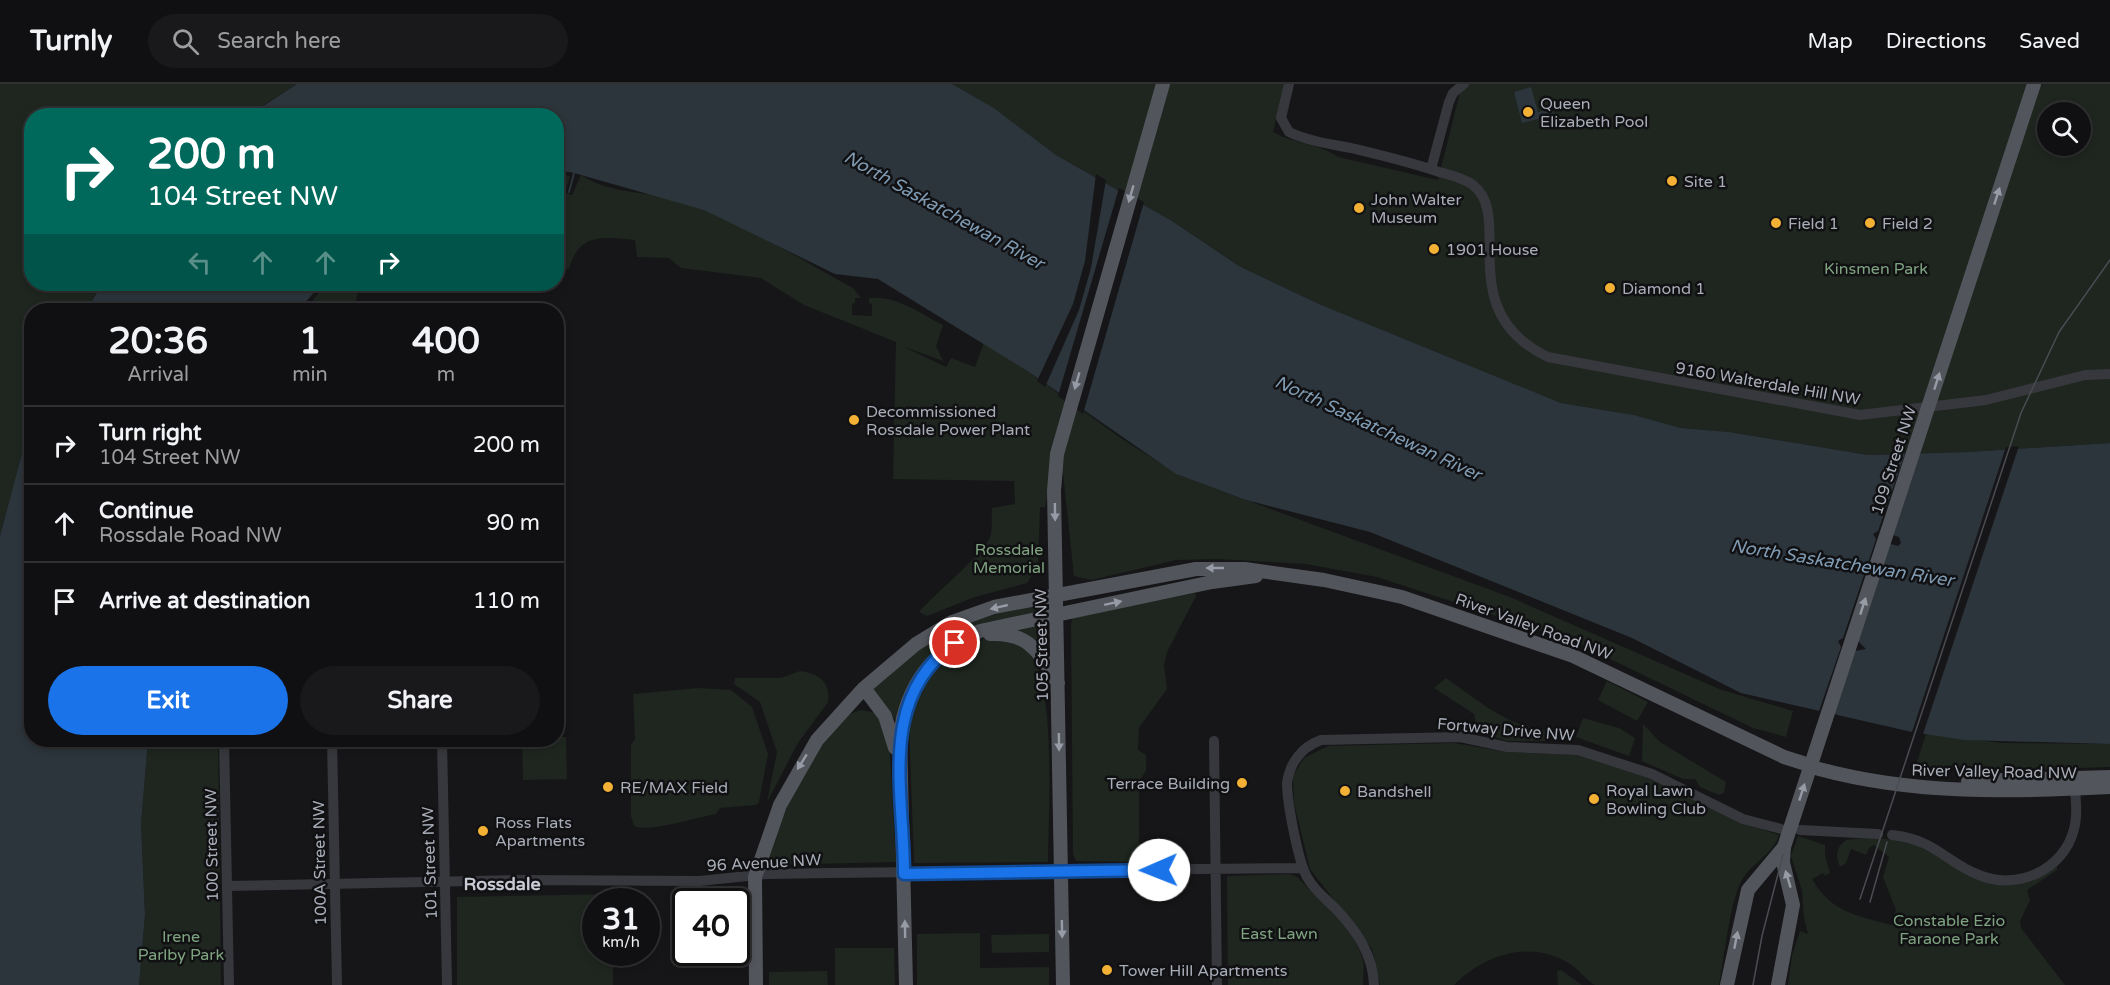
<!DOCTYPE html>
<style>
:root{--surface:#101012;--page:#19191b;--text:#f1f3f6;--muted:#9c9d9f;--line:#303032;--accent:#1a73e8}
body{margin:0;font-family:"Varela Round",sans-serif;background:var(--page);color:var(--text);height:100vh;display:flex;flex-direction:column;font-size:22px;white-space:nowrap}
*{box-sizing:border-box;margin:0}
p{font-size:20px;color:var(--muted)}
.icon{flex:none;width:33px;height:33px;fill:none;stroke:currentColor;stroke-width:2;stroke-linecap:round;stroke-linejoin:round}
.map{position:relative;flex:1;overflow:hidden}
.side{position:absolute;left:24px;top:219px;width:540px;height:444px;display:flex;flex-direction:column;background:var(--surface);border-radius:24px;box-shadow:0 3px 9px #0003,0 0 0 2px var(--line)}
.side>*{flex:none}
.hud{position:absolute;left:24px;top:24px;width:540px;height:183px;border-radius:24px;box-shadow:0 3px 9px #0003,0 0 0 2px var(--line);background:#00695c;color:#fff;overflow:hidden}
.buttons{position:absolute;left:2037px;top:18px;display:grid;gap:12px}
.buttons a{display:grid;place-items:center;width:54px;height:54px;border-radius:50%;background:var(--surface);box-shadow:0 3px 9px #0003,0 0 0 2px var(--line);font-size:30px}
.speed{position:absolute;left:582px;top:804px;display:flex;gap:12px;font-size:30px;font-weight:700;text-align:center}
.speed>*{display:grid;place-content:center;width:78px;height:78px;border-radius:50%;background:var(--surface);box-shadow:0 3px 9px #0003,0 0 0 2px var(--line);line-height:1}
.speed small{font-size:15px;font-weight:400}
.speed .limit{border:3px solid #111;border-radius:9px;background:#fff;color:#111}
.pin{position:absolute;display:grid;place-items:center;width:51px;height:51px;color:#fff;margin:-26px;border:3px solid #fff;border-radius:50%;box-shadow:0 2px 6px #0007}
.me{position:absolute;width:66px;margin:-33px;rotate:269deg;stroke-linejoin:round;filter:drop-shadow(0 0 4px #0008)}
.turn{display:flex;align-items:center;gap:21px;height:126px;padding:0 24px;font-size:27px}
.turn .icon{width:78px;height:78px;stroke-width:2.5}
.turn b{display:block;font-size:42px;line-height:51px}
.lanes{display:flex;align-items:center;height:57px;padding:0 24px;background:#0003;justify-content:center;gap:30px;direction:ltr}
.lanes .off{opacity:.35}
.eta{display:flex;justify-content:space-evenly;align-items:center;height:102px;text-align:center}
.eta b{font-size:36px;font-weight:700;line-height:42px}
.cta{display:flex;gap:12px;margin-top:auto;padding:12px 24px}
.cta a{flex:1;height:69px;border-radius:36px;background:var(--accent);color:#fff;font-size:24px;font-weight:700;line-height:69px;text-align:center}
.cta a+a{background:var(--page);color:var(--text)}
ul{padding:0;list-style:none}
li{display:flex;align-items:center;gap:18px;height:78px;padding:0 24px;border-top:2px solid var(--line)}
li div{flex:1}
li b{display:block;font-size:22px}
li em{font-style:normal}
header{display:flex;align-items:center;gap:36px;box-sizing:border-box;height:84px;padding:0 30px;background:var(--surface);border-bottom:2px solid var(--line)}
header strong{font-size:28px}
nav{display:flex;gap:33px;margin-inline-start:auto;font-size:21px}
.search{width:420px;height:54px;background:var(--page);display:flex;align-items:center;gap:15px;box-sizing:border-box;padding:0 21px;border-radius:33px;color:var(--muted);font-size:22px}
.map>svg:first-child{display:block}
.green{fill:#1e261f;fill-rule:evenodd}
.water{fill:#2c353c}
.pier{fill:#161618}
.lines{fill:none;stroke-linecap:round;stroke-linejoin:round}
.stream{stroke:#2c353c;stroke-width:2}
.minor{stroke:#37383d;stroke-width:10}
.major{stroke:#53555c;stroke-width:14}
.tram{stroke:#4a4c52;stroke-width:1.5}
.major-bridge{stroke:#53555c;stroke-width:14}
.oneway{fill:#979ba6}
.route-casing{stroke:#114b97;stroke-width:15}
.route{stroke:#1a73e8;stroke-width:10}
.poi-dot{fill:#f2b134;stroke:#111113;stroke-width:2}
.labels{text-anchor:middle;stroke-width:5;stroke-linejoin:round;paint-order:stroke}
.poi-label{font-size:16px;fill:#a8adb8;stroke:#111113;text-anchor:start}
.park-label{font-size:16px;fill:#7fa381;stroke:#111113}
.street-label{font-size:16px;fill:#a8adb8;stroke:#111113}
.water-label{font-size:18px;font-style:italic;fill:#7f9bb3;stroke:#111113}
.neighbourhood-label{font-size:18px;font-weight:bold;fill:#c9ccd4;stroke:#111113}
</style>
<header>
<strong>Turnly</strong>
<div class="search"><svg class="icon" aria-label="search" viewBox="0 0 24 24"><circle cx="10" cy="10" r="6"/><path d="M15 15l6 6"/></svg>Search here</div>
<nav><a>Map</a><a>Directions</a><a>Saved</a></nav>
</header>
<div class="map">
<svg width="2110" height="901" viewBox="0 0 2110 901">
<rect width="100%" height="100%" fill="#161618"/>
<!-- green -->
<path class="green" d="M 0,0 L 297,0 L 248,31 L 32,32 L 32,200 L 102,200 L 87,226 L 32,226 L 31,335 L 0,452 Z
M 952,0 L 1285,0 L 1273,48 C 1294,60 1319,59 1338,73 L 1438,96 L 1462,0 L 2110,0 L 2110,359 L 1968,368 L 1868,371 L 1729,348 L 1681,344 L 1634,331 L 1561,319 L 1319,220 L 1239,182 L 1172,137 L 1056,71 L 994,24 ZM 2048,28 L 2080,28 L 2080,62 L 2048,62 Z
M 556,90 L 570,92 L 565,108 L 572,111 L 581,91 C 614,113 659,106 695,121 C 750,143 801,176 853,204 L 861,214 L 855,214 L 855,219 L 852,220 L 852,231 L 872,232 L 872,220 L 869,219 L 869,214 C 896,211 920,229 943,241 L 936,262 L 943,277 L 902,262 L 946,283 L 951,274 L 975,283 L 984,259 L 1029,288 L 1125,357 L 1181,392 L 1510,513 L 1719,605 L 1793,627 L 1786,653 L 1753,644 L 1573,557 L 1377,493 L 1306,480 L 1217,475 L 1176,476 L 1092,496 L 1074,492 L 1063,389 L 1047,413 L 1045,423 L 1040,423 L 1038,481 L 1027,499 L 975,513 L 927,532 L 919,528 C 936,508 982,472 990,453 C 993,445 991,433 992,424 L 1015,420 L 1014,397 L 893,395 L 896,258 L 804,221 L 761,194 L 681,184 L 669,174 L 637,173 L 635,156 C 603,153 579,148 569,185 L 557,184 Z
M 326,200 L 366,200 L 358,209 L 353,226 L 305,226 Z
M 1195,509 L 1196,512 L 1167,568 L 1164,581 L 1167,605 L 1139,644 L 1138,666 L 1146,671 L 1146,687 L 1139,697 L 1139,778 L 1076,777 L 1073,770 L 1071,540 L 1073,533 Z
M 1039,521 L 1040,528 C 961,553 922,549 896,637 L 874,607 L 874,603 C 933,552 961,535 1039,521 Z
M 1044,539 L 1046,568 L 1044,568 L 1018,547 L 1018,545 Z
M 989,554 C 1005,555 1019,556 1030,570 C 1057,603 1048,733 1048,778 L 914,779 L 909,641 L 915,616 L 942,577 L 972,557 Z
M 800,587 C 818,589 831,598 828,618 L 798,659 L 767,718 L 777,668 L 760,618 L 734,600 L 735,594 L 781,594 Z
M 1446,594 C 1478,616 1512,647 1553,646 L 1546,657 L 1507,657 L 1477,647 L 1474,630 L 1434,604 Z
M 1607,597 L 1648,618 L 1637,637 L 1598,616 Z
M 698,604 L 731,606 L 752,623 L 768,670 L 759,718 L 756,721 L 720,724 L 716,730 C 698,733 649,749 634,742 L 631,732 L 631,661 L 635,655 L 633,610 Z
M 862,626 L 875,629 L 889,652 L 896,778 L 765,781 C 777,743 819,632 862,626 Z
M 1583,634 L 1619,644 L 1635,654 L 1629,672 L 1576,653 Z
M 1643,640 L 1660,658 L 1726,698 L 1724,709 L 1719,711 L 1700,703 L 1695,695 L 1683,695 L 1642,677 Z
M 1926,650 L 2002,659 L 2110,660 L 2110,683 L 1960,688 C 1946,678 1931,690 1917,678 Z
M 557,653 L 566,653 L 567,695 L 523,696 L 522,656 L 556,656 Z
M 148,656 L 218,656 L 221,901 L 139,901 L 145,831 L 141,740 Z
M 1454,659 L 1506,668 L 1579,671 L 1664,699 L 1736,737 L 1779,751 C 1773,771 1752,778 1742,796 C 1730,816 1724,876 1719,901 C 1703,901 1602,901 1595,901 C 1587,897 1577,883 1567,878 C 1528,856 1484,871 1454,901 L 1380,901 L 1372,865 L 1310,785 L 1294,719 L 1293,692 L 1304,674 L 1328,662 Z
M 1798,752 L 1825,761 L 1825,771 L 1830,789 L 1825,792 L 1823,789 L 1812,795 C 1832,829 1856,831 1891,841 L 1896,826 L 1883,793 L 1889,773 L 1874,761 L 1869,764 L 1866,771 L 1851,765 L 1846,779 L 1840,783 C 1835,772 1836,763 1846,756 C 1870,752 1906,754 1928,766 C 1981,796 1996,819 2057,782 L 2057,786 L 2027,806 L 2030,816 L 2020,837 L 2021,844 L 2065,901 L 1788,901 L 1792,871 L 1800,847 L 1808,850 L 1804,834 L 1802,807 L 1791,772 Z
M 1289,790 L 1297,793 C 1319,816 1352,841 1362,873 C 1365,882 1363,892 1363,901 L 1228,901 L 1227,792 Z
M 612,810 L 612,817 L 596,818 L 596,868 L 613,869 L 613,901 L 457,901 L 457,813 Z
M 980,849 L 980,884 L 1049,883 L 1049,901 L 917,901 L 917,850 Z
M 1049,850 L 1049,868 L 992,869 L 991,851 Z
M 835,864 L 894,864 L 895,901 L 835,901 Z
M 1561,886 L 1582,901 L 1558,901 L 1557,887 Z
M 827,887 L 828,901 L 769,901 L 769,888 Z"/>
<!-- water -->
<path class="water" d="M 297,0 L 952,0 L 994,24 L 1056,71 L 1172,137 L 1239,182 L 1319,220 L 1561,319 L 1634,331 L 1681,344 L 1729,348 L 1868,371 L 1968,368 L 2110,359 L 2110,660 L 1964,656 L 1912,648 L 1741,609 L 1632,554 L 1370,448 L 1246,416 L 1176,390 L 1029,288 L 878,195 L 835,190 L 704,126 L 574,89 L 557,86 L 556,32 L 248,32 Z
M 1531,3 L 1538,28 L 1552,24 L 1554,31 L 1522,39 L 1514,8 Z
M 102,200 L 322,200 L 298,226 L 87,226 Z
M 31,335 L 32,656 L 148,656 L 141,740 L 145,831 L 139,901 L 0,901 L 0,452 Z"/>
<!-- pier -->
<path class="pier" d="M 1096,90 L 1106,96 L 1091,184 L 1079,226 L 1045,303 L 1037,297 L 1073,220 L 1085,177 Z
M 1119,104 L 1144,118 L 1083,330 L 1058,312 Z
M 2019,362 L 1922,653 L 1911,651 L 2006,363 Z
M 1906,367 L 1920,367 L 1893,451 L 1899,453 L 1901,459 L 1898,462 L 1890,460 L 1858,557 L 1866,565 L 1855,567 L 1834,630 L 1837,631 L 1836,634 L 1818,630 L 1841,563 L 1838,557 L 1843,554 L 1876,455 L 1873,450 L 1878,447 Z"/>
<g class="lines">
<!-- stream -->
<path class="stream" d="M 569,108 L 574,89"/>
<!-- minor -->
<path class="minor" d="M 1289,0 L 1281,34 L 1289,48 C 1308,57 1330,60 1351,64 C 1380,71 1410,78 1439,88 C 1450,91 1464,94 1473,101 C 1515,133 1451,227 1548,273 L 1860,331 L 1986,316 L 2085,291 L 2110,290
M 1431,85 L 1449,18 L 1453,9 L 1464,0
M 224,656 L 229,901
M 332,656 L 337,901
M 442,656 L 447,901
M 1214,657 L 1217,901
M 1800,746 L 1878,750
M 1892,751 C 1936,756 1944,777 1979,791 C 2017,807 2064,786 2074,745 C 2078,731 2076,713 2074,699
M 227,802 L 523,796 L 700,797 L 767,790 L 829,789 L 1303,784
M 1374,901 C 1373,870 1356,846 1335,824 C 1325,814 1314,806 1307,793 C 1298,777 1287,718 1287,699 C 1290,678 1302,663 1321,656 L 1460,653 L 1507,663 L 1578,666 L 1652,690 L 1743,735 L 1781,745"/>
<!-- major -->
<path class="major" d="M 990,550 C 1030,548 1039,569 1058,599
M 864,604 L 885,632 L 895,664
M 1819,685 C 1915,711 2012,708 2110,703
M 1968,697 L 2110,693
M 756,901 L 755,793 L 780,721 L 817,656 L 864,604 L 916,560 L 952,538 L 994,523 L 1196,485 L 1245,485 L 1324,496 L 1402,513 L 1573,572 L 1784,673 L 1803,679
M 906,901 L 900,652 C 906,602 933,565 980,547 L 1212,498 L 1256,492
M 1063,901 L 1054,407 L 1057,370 L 1163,0
M 1727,901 L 1748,806 L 1784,763
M 1778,901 L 1793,821 L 1783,778 L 1784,763"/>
<!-- tram -->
<path class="tram" d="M 1860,815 L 2021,329 L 2059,248 L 2110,176
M 1870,818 L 1887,758
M 1753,901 L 1762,852 L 1785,763 L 2035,0"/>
<!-- major-bridge -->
<path class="major-bridge" d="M 1784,763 L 2034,0"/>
</g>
<!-- one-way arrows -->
<defs><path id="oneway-solid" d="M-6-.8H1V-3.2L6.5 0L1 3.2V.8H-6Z" transform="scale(1.5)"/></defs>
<g class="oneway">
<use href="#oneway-solid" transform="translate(1131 110) rotate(106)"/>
<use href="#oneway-solid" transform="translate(1997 112) rotate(-72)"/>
<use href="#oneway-solid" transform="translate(1077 297) rotate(106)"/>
<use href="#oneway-solid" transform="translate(1937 297) rotate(-72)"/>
<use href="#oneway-solid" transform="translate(1055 428) rotate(89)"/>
<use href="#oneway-solid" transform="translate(1215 484) rotate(-180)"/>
<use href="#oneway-solid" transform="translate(1113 519) rotate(-12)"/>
<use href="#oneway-solid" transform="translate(1863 522) rotate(-72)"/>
<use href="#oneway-solid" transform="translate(999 523) rotate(167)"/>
<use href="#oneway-solid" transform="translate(1059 658) rotate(89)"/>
<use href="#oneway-solid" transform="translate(802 678) rotate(122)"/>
<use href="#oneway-solid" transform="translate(1802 708) rotate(-72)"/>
<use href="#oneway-solid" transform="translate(1788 795) rotate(-107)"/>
<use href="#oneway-solid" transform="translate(905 845) rotate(-91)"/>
<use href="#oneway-solid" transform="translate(1062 845) rotate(89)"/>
<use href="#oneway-solid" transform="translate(1736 856) rotate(-79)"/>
</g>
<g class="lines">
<!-- route casing -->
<g class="route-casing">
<path id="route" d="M 955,559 C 877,614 904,707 904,790 L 1159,786"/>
</g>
<!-- route -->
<use href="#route" class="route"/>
</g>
<!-- markers -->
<g class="poi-dot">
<circle cx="1528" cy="28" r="6"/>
<circle cx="1672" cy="97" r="6"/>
<circle cx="1359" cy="124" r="6"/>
<circle cx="1776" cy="139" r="6"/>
<circle cx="1870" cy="139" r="6"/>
<circle cx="1434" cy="165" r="6"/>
<circle cx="1610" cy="204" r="6"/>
<circle cx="854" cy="336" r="6"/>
<circle cx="1242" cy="699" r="6"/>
<circle cx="608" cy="703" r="6"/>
<circle cx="1345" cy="707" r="6"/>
<circle cx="1594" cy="715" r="6"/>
<circle cx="483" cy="747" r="6"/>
<circle cx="1107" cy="886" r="6"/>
</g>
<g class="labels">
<!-- poi labels -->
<g class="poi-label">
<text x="1540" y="25">Queen<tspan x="1540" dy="18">Elizabeth Pool</tspan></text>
<text x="1684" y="103">Site 1</text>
<text x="1371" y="121">John Walter<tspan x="1371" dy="18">Museum</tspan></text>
<text x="1788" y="145">Field 1</text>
<text x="1882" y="145">Field 2</text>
<text x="1446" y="171">1901 House</text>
<text x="1622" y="210">Diamond 1</text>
<text x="866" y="333">Decommissioned<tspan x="866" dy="18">Rossdale Power Plant</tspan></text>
<text x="1230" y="705" text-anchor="end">Terrace Building</text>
<text x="620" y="709">RE/MAX Field</text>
<text x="1606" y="712">Royal Lawn<tspan x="1606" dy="18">Bowling Club</tspan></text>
<text x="1357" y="713">Bandshell</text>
<text x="495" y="744">Ross Flats<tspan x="495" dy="18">Apartments</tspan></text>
<text x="1119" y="892">Tower Hill Apartments</text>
</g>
<!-- park labels -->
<g class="park-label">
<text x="1876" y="190">Kinsmen Park</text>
<text x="1009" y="471">Rossdale<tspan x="1009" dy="18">Memorial</tspan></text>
<text x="1949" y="842">Constable Ezio<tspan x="1949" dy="18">Faraone Park</tspan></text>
<text x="1279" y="855">East Lawn</text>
<text x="181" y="858">Irene<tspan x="181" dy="18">Parlby Park</tspan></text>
</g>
<!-- street labels -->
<g class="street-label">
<text transform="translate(1768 299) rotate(10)" y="6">9160 Walterdale Hill NW</text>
<text transform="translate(1893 376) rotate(-72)" y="6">109 Street NW</text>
<text transform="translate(1534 542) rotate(20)" y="6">River Valley Road NW</text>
<text transform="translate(1041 561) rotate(-91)" y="6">105 Street NW</text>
<text transform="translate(1506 645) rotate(5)" y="6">Fortway Drive NW</text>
<text transform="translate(1994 687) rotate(1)" y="6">River Valley Road NW</text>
<text transform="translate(211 761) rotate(-91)" y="6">100 Street NW</text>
<text transform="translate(764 778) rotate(-3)" y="6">96 Avenue NW</text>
<text transform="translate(319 779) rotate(-91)" y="6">100A Street NW</text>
<text transform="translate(429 779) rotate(-92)" y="6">101 Street NW</text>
</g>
<!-- water labels -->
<g class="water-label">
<text transform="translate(944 126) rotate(29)" y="6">North Saskatchewan River</text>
<text transform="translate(1378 344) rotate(25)" y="6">North Saskatchewan River</text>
<text transform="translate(1842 479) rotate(9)" y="6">North Saskatchewan River</text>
</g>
<!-- neighbourhood labels -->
<g class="neighbourhood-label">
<text x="502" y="806">Rossdale</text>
</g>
</g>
</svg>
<div class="buttons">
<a><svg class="icon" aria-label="search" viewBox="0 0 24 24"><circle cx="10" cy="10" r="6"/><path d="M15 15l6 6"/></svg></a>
</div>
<div class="speed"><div>31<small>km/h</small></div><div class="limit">40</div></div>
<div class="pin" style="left:955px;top:559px;background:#d93025"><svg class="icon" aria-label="arrive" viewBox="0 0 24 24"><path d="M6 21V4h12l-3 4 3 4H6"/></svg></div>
<svg class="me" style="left:1159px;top:786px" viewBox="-20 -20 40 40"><circle r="19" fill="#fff"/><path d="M0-13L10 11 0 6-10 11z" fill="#1a73e8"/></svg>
<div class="hud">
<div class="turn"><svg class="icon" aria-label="right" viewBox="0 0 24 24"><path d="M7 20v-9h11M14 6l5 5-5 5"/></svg><div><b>200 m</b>104 Street NW</div></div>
<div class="lanes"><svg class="icon off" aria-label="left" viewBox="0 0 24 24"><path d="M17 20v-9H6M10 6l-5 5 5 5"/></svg><svg class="icon off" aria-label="ahead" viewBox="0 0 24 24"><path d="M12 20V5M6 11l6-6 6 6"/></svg><svg class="icon off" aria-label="ahead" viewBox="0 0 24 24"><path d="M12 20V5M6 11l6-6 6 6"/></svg><svg class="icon" aria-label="right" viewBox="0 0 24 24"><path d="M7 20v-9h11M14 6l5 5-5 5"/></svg></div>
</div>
<section class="side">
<div class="eta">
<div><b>20:36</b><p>Arrival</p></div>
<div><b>1</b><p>min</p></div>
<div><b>400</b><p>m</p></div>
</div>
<ul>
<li><svg class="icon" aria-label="right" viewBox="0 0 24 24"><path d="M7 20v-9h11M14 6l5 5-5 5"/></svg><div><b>Turn right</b><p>104 Street NW</p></div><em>200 m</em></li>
<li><svg class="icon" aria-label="ahead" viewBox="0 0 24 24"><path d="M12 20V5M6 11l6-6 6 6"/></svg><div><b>Continue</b><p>Rossdale Road NW</p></div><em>90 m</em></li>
<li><svg class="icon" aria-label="arrive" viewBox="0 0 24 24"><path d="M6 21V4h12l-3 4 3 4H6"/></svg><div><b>Arrive at destination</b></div><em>110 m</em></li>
</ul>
<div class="cta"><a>Exit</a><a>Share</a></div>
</section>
</div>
